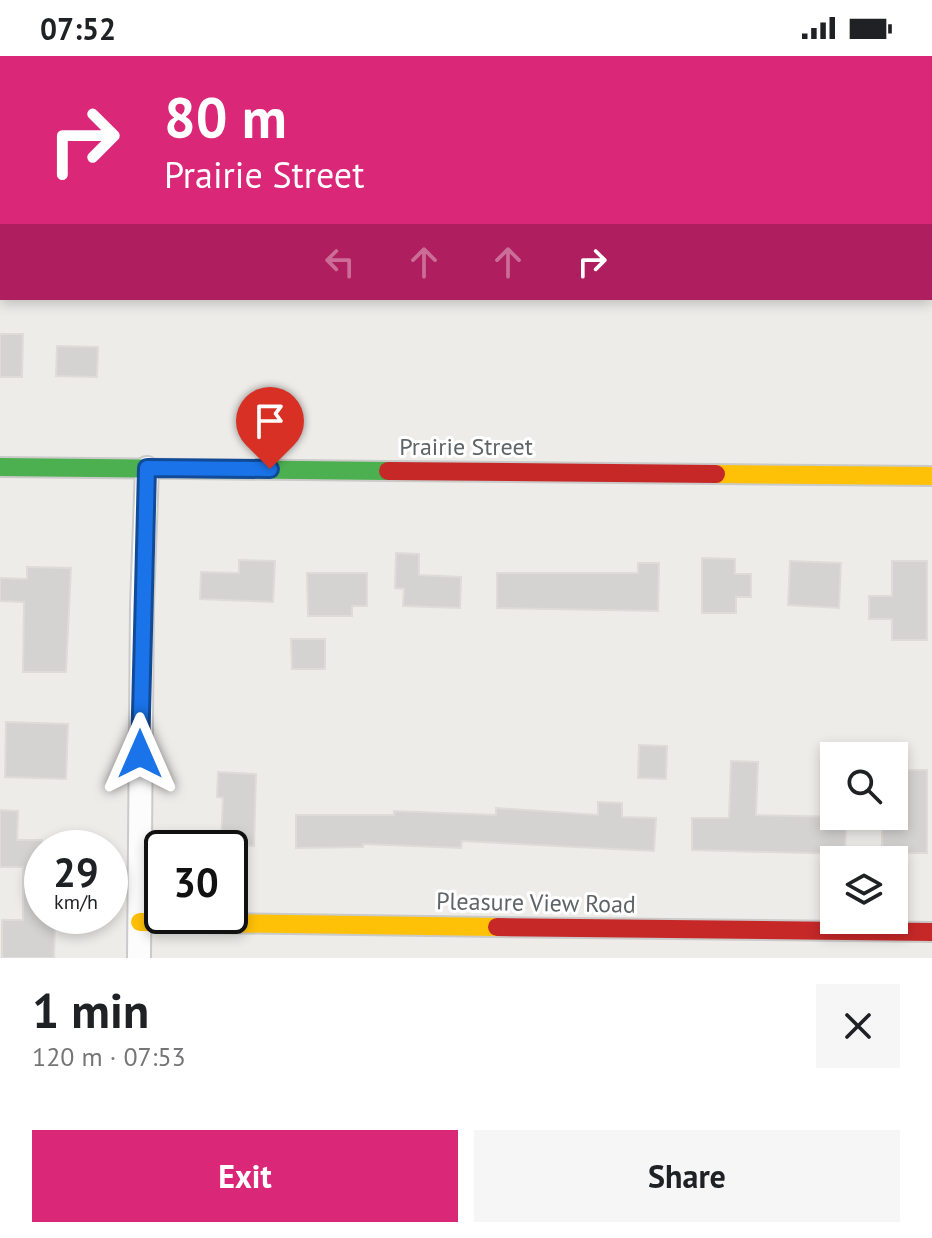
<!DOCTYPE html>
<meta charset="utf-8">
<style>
:root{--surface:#fff;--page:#f6f6f6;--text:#202124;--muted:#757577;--accent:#db2777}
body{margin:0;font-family:"PT Sans",sans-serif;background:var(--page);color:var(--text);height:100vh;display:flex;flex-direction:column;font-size:30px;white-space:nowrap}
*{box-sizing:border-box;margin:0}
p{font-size:26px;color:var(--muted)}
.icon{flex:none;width:44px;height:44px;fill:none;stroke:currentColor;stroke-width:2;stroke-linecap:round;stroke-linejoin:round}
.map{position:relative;height:902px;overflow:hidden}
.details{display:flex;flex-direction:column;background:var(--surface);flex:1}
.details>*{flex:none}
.guide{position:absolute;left:0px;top:0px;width:932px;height:244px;box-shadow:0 4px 12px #0003;background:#db2777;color:#fff;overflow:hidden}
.tools{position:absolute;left:820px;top:686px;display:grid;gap:16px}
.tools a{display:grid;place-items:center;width:88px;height:88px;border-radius:0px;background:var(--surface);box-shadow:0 4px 12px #0003;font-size:40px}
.speed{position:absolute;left:24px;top:774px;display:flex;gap:16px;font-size:40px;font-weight:700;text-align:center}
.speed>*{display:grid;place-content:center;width:104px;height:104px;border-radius:50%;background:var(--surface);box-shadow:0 4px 12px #0003;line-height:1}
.speed small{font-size:20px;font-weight:400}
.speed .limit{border:4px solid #111;border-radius:12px;background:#fff;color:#111}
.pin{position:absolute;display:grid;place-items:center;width:68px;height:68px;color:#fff;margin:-82px -34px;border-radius:50% 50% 50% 0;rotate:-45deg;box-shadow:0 0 8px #0007}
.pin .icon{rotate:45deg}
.me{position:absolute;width:88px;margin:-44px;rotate:0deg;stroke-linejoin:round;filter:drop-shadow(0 0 6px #0008)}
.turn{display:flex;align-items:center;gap:28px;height:168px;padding:0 32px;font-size:36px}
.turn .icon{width:104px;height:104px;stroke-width:2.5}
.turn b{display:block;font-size:56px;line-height:68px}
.lanes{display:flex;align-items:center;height:76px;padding:0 32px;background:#0003;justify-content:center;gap:40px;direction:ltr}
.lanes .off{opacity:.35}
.round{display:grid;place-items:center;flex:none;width:84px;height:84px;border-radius:0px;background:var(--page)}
.overview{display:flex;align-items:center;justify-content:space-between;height:136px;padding:0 32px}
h1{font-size:48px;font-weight:800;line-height:60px}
.cta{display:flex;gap:16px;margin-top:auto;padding:16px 32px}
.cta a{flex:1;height:92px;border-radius:0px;background:var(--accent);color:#fff;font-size:32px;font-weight:800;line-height:92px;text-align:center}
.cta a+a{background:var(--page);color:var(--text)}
.status{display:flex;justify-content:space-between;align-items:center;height:56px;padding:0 40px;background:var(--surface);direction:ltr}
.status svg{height:22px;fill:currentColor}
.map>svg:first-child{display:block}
.building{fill:#d5d3d2;stroke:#dedbd8;stroke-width:2}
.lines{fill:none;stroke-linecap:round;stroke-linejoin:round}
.street-casing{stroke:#cacaca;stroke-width:26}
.fast-casing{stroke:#cacac9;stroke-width:22}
.slow-casing{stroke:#cacac9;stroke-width:22}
.jam-casing{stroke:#cacac9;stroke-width:22}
.street{stroke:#fcfcfc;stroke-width:22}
.fast{stroke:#4caf50;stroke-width:18}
.slow{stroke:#ffc107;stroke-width:18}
.jam{stroke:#c62828;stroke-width:18}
.route-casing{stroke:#114b97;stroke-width:20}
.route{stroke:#1a73e8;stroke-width:14}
.labels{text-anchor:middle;stroke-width:6;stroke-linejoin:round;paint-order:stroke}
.street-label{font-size:24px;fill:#5e6467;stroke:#fff}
</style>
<div class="status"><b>07:52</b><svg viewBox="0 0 49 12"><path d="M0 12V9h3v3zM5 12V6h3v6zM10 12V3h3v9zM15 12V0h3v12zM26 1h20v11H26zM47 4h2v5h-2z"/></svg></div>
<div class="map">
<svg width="932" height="902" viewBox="0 0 932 902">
<rect width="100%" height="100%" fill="#eeece9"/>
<!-- building -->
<path class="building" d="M 0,278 L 23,278 L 22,321 L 0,321 Z
M 57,290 L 98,291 L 97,321 L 56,320 Z
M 396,497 L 419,498 L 419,519 L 461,521 L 460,552 L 403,550 L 404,533 L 395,532 Z
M 702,502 L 735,503 L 735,518 L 751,518 L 751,541 L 736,541 L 736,557 L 702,557 Z
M 239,504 L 275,505 L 273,546 L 200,543 L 201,516 L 239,517 Z
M 790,505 L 841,507 L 839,552 L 788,549 Z
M 892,505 L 927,505 L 927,584 L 892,584 L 892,563 L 869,563 L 869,540 L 892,540 Z
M 638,507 L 659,507 L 658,555 L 497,552 L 497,517 L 638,517 Z
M 27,511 L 71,512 L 66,616 L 23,616 L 24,546 L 0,545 L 0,522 L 27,523 Z
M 307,517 L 367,517 L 367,550 L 352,550 L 352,560 L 308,560 Z
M 291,583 L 325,583 L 325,613 L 292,613 Z
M 6,666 L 68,668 L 66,723 L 5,721 Z
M 639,689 L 667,690 L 666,723 L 638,722 Z
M 731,705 L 758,706 L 756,759 L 846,761 L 845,798 L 692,794 L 692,762 L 729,762 Z
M 894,714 L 927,714 L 927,797 L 882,797 L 882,765 L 893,765 Z
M 218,716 L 256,718 L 254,790 L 221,789 L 223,742 L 217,741 Z
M 598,746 L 622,747 L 622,761 L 656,762 L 654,795 L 462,785 L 461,792 L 363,788 L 363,791 L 296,792 L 296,759 L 394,759 L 394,755 L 496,759 L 496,752 L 598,759 Z
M 0,754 L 18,755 L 17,784 L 42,784 L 42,864 L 55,864 L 54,902 L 2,902 L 2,864 L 23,864 L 23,811 L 0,811 Z"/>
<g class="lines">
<!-- street casing -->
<g class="street-casing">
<path id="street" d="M 441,0 L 443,2
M 930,154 L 932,154
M 139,902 L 142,549 L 147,412"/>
</g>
<!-- fast casing -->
<g class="fast-casing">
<path id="fast" d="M 0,411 L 388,415"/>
</g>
<!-- slow casing -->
<g class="slow-casing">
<path id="slow" d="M 716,418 L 932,420
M 140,866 L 497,871"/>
</g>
<!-- jam casing -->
<g class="jam-casing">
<path id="jam" d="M 388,415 L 716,418
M 497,871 L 932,876"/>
</g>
<!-- street -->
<use href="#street" class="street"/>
<!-- fast -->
<use href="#fast" class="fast"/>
<!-- slow -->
<use href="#slow" class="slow"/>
<!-- jam -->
<use href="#jam" class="jam"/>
</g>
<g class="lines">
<!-- route casing -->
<g class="route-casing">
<path id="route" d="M 140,698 L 147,412 L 270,413"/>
</g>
<!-- route -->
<use href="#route" class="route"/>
</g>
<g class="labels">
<!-- street labels -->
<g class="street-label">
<text x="466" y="399">Prairie Street</text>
<text transform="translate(536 847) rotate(1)" y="8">Pleasure View Road</text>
</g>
</g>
</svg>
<div class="tools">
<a><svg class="icon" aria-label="search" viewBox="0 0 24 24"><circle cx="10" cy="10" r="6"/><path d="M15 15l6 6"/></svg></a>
<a><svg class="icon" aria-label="layers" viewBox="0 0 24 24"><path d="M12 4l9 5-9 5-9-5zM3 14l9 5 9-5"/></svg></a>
</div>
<div class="speed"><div>29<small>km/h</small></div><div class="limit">30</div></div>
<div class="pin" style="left:270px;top:413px;background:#d93025"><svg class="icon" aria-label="arrive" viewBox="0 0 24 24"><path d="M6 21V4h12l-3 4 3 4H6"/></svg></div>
<svg class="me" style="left:140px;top:698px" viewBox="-20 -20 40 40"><path d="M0-17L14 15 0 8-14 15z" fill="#1a73e8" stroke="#fff" stroke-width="4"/></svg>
<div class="guide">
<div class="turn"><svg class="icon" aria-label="right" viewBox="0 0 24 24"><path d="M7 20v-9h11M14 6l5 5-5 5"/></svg><div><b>80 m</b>Prairie Street</div></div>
<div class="lanes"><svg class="icon off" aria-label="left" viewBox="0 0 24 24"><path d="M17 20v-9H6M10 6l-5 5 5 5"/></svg><svg class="icon off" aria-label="ahead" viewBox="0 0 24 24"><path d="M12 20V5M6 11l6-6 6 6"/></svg><svg class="icon off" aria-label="ahead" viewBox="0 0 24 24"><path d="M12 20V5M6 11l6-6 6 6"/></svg><svg class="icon" aria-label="right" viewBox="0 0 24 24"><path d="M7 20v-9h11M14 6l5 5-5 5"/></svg></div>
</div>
</div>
<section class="details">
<div class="overview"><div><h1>1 min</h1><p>120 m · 07:53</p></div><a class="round"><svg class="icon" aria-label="close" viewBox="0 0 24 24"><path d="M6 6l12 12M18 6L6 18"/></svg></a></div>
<div class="cta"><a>Exit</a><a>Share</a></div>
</section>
